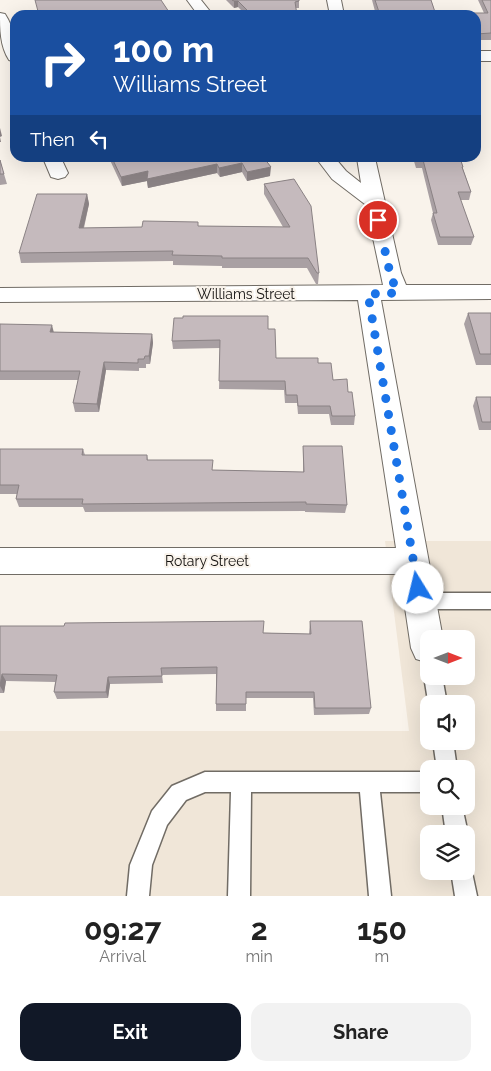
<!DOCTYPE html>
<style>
:root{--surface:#fff;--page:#f2f2f2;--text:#222;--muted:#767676;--accent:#111827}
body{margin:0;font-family:Raleway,sans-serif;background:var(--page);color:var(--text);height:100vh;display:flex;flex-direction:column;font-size:19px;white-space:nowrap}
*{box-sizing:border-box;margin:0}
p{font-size:16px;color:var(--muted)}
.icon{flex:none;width:28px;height:28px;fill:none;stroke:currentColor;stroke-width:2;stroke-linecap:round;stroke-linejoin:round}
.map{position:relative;height:896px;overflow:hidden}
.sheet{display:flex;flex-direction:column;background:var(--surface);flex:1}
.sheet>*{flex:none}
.hud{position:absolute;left:10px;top:10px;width:471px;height:152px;border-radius:15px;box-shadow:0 5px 20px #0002;background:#1a4fa0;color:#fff;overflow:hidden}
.needle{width:32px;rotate:90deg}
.tools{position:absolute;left:420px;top:630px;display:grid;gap:10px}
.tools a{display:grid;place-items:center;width:55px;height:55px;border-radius:10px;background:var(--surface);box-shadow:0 5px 20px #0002;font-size:25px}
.pin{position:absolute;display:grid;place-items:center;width:42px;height:42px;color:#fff;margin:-21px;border:2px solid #fff;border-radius:50%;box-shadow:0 1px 5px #0007}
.me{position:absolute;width:55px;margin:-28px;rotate:351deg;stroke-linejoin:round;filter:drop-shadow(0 0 4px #0008)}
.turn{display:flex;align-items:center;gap:18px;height:105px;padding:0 20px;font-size:22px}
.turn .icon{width:65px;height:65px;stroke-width:2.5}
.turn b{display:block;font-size:35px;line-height:42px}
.then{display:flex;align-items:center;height:48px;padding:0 20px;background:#0003;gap:10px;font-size:19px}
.eta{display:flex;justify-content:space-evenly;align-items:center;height:85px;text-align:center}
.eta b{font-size:30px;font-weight:700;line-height:35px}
.cta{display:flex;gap:10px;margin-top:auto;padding:10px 20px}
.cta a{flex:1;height:58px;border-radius:15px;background:var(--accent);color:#fff;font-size:20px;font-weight:700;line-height:58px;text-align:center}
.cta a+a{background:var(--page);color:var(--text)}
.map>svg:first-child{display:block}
.built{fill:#f0e6d8;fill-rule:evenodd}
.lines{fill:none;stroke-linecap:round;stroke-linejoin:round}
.service-casing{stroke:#716c65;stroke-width:3}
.minor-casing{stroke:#716c65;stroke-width:2}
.service{fill:#fff;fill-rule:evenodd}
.minor{fill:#fff;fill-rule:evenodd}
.wall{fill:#a9a0a3}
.shaded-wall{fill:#8a8284}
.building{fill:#c5babd;stroke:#8a8284}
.route{stroke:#1a73e8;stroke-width:9;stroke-dasharray:0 16.2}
.labels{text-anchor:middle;stroke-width:4;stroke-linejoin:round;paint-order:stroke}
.street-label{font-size:14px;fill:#141210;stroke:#f9f3eb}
</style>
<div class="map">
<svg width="491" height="896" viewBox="0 0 491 896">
<rect width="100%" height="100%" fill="#f9f3eb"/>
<!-- built -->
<path class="built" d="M 385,541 L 491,541 L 491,896 L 0,896 L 0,731 L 409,731 ZM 429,639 L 466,639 L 466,676 L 429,676 ZM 429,704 L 466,704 L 466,741 L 429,741 ZM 429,769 L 466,769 L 466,806 L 429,806 ZM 429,834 L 466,834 L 466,871 L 429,871 Z"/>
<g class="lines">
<!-- service casing -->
<g class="service-casing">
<path id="service" d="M 420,593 L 491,593 L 491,609 L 420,609 L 414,607 L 411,601 L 414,595 Z
M 429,669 L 429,676 L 442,676 L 447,704 L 429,704 L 429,707 L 424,676 Z
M 433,741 L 453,741 L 457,769 L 437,769 Z
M 205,772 L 429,772 L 429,792 L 380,792 L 391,896 L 369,896 L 360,792 L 251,792 L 250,896 L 228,896 L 231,792 L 205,792 L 186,800 L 167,825 L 152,865 L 149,896 L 127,896 L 130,865 L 152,811 L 172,786 Z
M 442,806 L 462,806 L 468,834 L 466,837 L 466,834 L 446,834 Z
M 466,862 L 470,863 L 477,896 L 455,896 L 451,871 L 466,871 Z"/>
</g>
<!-- minor casing -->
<g class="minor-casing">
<path id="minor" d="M 187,0 L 201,0 L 213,15 L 198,15 Z
M 327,0 L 341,0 L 344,15 L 330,15 Z
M 0,13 L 5,14 C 15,29 15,44 15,62 L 9,60 C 0,46 0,29 0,13 Z
M 476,51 L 491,51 L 491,61 L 476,61 Z
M 43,158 L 61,158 L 68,173 L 65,177 L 58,179 L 51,177 Z
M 316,158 L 335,158 L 346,171 L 361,183 L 357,158 L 375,158 L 401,273 L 406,285 L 491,285 L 491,299 L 381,300 L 443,639 L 429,639 L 429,663 L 416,659 L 411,648 L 400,574 L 0,574 L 0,548 L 396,548 L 358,300 L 0,302 L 0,288 L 383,285 L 366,205 L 332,179 Z"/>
</g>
<!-- service -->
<use href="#service" class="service"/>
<!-- minor -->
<use href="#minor" class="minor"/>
</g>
<!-- wall -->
<path class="wall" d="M 226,0 L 299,0 L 299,8 L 296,8 L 297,15 L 246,15 L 238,7 L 234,8 Z
M 372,0 L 431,0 L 436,15 L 376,15 Z
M 478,0 L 491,0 L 491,40 L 476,40 L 476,15 L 447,15 L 448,13 L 484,13 Z
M 109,158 L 264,158 L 270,176 L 247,181 L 242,172 L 220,177 L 217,173 L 148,188 L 147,181 L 122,186 Z
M 413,158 L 460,158 L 463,167 L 463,169 L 471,192 L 469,200 L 460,200 L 474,237 L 471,245 L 438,245 L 431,220 L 433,213 L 422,168 L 416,168 Z
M 0,160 L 4,174 L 7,184 L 0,185 Z
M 264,184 L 319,273 L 318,284 L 316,284 L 307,268 L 222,268 L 222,266 L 173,265 L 173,261 L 21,263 L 19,253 L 87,194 L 89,204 L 84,228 L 198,226 L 283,227 L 264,194 Z
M 468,313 L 491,313 L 491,365 L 476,365 L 464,324 Z
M 0,324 L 53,332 L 152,334 L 153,343 L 150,364 L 146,364 L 146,368 L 139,368 L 139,371 L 106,370 L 99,412 L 75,412 L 73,403 L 78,380 L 0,380 Z
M 268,329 L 276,358 L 318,363 L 333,380 L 348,392 L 355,416 L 354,425 L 331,425 L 329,414 L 298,414 L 297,403 L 285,403 L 284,390 L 219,389 L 220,348 L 173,349 L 172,341 Z
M 476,397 L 491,397 L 491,430 L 479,430 L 473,406 Z
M 303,446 L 347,505 L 345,513 L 305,512 L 305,511 L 85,512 L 83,507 L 19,507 L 16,499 L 17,494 L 0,494 L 0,449 L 83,449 L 85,455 L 147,455 L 148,460 L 213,470 L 303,472 Z
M 310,621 L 371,708 L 369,714 L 314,715 L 313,698 L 246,698 L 246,711 L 216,711 L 216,674 L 162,675 L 163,683 L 110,684 L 108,698 L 57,699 L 54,692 L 55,682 L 6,681 L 4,693 L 0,693 L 0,626 L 309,634 Z"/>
<!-- shaded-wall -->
<path class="shaded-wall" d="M 234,1 L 238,1 L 238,7 L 234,8 Z
M 0,128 L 2,136 L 0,137 L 1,142 L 0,142 Z
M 242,163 L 242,172 L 220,177 L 219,168 Z
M 217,164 L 217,173 L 148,188 L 147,181 L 122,186 L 121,177 L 148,171 Z
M 271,167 L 270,176 L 247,181 L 247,172 Z
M 87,194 L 89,204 L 81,238 L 79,228 Z
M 52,325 L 54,333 L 50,332 Z
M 152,334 L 153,343 L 150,364 L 149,356 Z
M 104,362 L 106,370 L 99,412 L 97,404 Z
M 2,674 L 6,681 L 4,693 L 0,686 Z
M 108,677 L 110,684 L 108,698 L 106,692 Z"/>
<!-- building -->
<path class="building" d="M 35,0 L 161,0 L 171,15 L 39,15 Z
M 232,0 L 299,0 L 299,1 L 295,2 L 297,15 L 252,15 L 238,1 L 234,1 Z
M 375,0 L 431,0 L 436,15 L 380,15 Z
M 482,0 L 491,0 L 491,33 L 476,34 L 476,15 L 449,15 L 448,13 L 488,13 Z
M 112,158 L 264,158 L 271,167 L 247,172 L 242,163 L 219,168 L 217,164 L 147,179 L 148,171 L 121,177 Z
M 417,158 L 460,158 L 463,167 L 462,167 L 471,192 L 458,192 L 474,237 L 440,237 L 433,213 L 437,213 L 423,160 L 417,160 Z
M 0,160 L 4,174 L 0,174 Z
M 294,179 L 311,206 L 319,273 L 317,273 L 308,258 L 222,258 L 222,256 L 172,255 L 173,251 L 19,253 L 37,194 L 87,194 L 79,228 L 142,227 L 143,221 L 198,222 L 198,226 L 290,227 L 264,184 Z
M 468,313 L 491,313 L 491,354 L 480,354 Z
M 183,316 L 268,316 L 268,329 L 275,329 L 276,358 L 318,358 L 318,363 L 331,363 L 333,380 L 347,379 L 348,392 L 352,392 L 355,416 L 332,416 L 330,406 L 298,406 L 297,395 L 286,395 L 285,381 L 219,381 L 220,340 L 172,341 L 174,318 L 183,318 Z
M 0,324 L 52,325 L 50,332 L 152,334 L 149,356 L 145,356 L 144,359 L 138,359 L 138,363 L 104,362 L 97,404 L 73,403 L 80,371 L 0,371 Z
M 476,397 L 491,397 L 491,422 L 482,422 Z
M 303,446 L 342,446 L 347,505 L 306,504 L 306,502 L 82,504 L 83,499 L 16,499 L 19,485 L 0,485 L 0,449 L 83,449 L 82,455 L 147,455 L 147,460 L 213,460 L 212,470 L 304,472 Z
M 264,621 L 263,633 L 311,634 L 310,621 L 362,621 L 371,708 L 315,708 L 314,692 L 246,692 L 246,704 L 216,704 L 217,667 L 161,668 L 162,676 L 108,677 L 106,692 L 54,692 L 57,675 L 2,674 L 0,686 L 0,626 L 64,626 L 65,623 Z"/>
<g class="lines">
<!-- route -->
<path class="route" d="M 378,220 L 390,273 L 397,293 L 368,294 L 418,588"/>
</g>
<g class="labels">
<!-- street labels -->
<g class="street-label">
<text x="246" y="299">Williams Street</text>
<text x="207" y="566">Rotary Street</text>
</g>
</g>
</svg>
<div class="tools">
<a><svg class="needle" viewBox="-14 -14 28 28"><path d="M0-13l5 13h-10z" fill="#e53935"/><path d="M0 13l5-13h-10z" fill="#767676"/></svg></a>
<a><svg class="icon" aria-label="sound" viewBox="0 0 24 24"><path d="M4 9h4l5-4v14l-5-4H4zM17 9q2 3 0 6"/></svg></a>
<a><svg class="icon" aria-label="search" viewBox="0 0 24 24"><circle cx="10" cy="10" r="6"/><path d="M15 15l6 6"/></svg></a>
<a><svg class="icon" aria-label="layers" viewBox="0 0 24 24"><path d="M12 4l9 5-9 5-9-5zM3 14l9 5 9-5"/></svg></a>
</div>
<div class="pin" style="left:378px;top:220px;background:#d93025"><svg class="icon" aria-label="arrive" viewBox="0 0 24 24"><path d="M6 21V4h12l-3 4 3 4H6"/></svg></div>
<svg class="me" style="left:418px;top:588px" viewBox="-20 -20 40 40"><circle r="19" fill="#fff"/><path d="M0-13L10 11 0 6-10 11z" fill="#1a73e8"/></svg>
<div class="hud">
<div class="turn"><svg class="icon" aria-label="right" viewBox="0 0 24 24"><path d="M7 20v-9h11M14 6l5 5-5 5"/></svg><div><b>100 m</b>Williams Street</div></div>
<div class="then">Then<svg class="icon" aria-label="left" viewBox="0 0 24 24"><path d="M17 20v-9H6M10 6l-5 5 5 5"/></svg></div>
</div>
</div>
<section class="sheet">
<div class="eta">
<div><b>09:27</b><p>Arrival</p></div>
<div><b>2</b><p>min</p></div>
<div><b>150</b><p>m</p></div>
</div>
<div class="cta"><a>Exit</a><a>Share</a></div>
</section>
